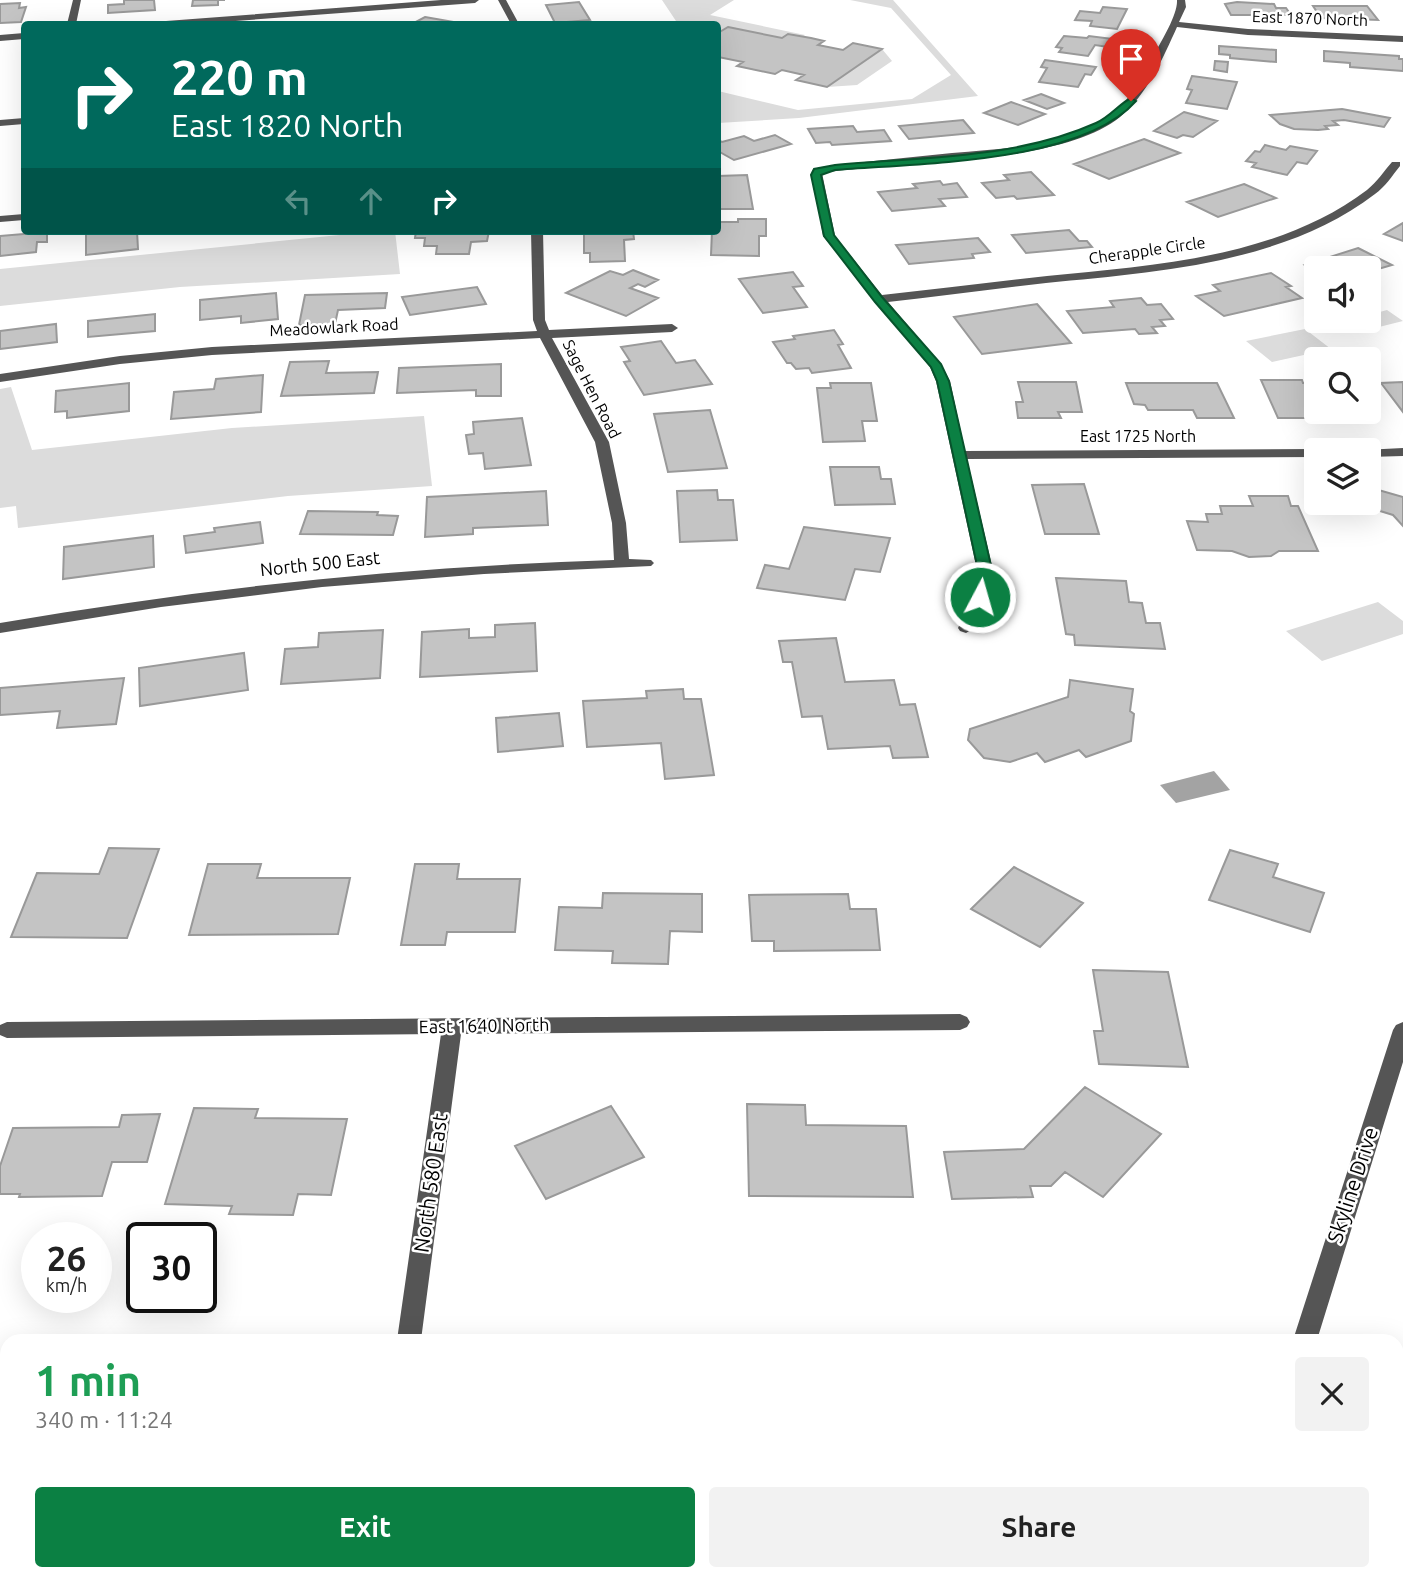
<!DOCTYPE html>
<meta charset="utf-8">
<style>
:root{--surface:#fff;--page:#f2f2f2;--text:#222;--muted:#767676;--accent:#0b8043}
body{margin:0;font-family:Ubuntu,sans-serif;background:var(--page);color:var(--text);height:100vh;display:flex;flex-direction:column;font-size:26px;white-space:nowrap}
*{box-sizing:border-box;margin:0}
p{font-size:23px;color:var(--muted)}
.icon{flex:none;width:38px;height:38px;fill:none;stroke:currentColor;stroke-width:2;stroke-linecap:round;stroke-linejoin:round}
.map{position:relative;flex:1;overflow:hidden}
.panel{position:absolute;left:0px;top:1334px;width:1404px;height:247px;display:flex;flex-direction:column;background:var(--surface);border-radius:21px 21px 0 0;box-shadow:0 7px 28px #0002}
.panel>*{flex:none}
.hud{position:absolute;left:21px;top:21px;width:700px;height:214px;border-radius:7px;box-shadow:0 7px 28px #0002;background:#00695c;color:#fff;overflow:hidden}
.buttons{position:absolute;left:1304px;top:256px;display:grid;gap:14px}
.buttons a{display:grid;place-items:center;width:77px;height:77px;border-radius:7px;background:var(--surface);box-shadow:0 7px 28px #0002;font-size:35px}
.speed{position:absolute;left:21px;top:1222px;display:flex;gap:14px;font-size:35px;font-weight:700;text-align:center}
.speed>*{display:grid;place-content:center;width:91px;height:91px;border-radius:50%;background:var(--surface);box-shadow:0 7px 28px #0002;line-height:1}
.speed small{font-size:18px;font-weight:400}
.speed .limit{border:4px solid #111;border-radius:10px;background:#fff;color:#111}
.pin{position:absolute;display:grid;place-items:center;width:60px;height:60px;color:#fff;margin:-72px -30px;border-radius:50% 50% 50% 0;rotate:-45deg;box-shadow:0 0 7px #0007}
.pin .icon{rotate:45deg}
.me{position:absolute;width:77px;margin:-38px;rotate:6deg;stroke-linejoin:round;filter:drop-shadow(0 0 5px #0008)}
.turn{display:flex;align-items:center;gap:24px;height:147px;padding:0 35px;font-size:32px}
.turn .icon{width:91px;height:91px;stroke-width:2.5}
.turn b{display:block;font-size:49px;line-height:60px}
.lanes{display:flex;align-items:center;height:66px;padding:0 35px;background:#0003;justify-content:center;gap:35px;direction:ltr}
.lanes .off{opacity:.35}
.round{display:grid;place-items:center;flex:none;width:74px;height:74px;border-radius:7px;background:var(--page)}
.head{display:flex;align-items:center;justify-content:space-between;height:119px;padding:0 35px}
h1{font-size:42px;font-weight:700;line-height:52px;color:#1e9e55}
.action{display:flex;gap:14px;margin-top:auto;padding:14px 35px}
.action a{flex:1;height:80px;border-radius:7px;background:var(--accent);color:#fff;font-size:28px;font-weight:700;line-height:80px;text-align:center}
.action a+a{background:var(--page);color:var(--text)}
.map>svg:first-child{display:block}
.green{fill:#dcdcdc}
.water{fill:#a3a3a3}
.building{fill:#c4c4c4;stroke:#999;stroke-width:2}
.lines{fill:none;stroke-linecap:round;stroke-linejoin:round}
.minor{fill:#555;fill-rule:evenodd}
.route{fill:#0b8043;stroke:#07532c;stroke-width:2}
.labels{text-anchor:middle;stroke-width:5;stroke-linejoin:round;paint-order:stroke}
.far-street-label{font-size:16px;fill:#000;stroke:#fff}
.street-label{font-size:18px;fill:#000;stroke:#fff}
.near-street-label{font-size:21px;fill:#000;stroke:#fff}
</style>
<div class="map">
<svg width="1403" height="1580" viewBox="0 0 1403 1580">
<rect width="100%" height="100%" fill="#fff"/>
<!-- green -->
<path class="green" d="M 662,0 L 734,0 L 710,15 L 805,35 L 802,37 L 788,34 L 782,38 L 728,27 L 718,33 L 718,24 L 678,24 Z
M 850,0 L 893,0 L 978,96 L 799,118 L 718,123 L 718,91 L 798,110 L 912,99 L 951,75 L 891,8 Z
M 882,49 L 892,61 L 857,85 L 827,87 Z
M 380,231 L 395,231 L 400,274 L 180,287 L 0,306 L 0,269 Z
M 1387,310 L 1403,321 L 1363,331 L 1346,321 L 1368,320 L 1369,315 Z
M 1305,329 L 1331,349 L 1272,362 L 1246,341 Z
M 11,387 L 32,450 L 232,428 L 424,416 L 432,486 L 288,496 L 18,528 L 16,506 L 0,508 L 0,389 Z
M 1378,602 L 1403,621 L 1403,634 L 1322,661 L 1286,631 Z"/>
<!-- water -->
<path class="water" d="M 1214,771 L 1230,790 L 1176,803 L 1160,785 Z"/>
<!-- building -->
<path class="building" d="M 124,0 L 154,0 L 155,10 L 108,13 L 108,5 L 124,4 Z
M 193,0 L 225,0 L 218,0 L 218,5 L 192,6 Z
M 579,2 L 590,20 L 555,23 L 546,5 Z
M 1237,2 L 1274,4 L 1276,8 L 1286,8 L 1291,15 L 1231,15 L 1225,4 Z
M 20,3 L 19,8 L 26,7 L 21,22 L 0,23 L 0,4 Z
M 1313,6 L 1367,6 L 1378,20 L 1321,18 Z
M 1103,7 L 1127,9 L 1117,29 L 1090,26 L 1092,21 L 1075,20 L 1080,11 L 1100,13 Z
M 425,17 L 465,24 L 412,24 Z
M 728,27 L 782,38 L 788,34 L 811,38 L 824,41 L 818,45 L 843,50 L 853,43 L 882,49 L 827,87 L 796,80 L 804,75 L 782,70 L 775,74 L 737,66 L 743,62 L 718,57 L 718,33 Z
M 1064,36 L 1087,38 L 1089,36 L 1113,39 L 1108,47 L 1095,45 L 1088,56 L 1059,52 L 1062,48 L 1056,47 Z
M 1219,46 L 1276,50 L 1276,62 L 1230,58 L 1230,55 L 1219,54 Z
M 1324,51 L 1399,56 L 1399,59 L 1403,59 L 1403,71 L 1350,67 L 1350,63 L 1324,61 Z
M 1045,60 L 1096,67 L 1091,75 L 1085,74 L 1078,87 L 1039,82 L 1047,68 L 1041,67 Z
M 1215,61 L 1228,62 L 1227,72 L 1214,70 Z
M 1192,76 L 1237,82 L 1227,109 L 1186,103 L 1192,90 L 1187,89 Z
M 1041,94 L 1064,103 L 1047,109 L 1024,100 Z
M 1011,102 L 1045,114 L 1018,125 L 984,113 Z
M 1342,109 L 1390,118 L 1384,127 L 1344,120 L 1333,121 L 1338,125 L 1325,126 L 1328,129 L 1318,130 L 1294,129 L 1280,124 L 1270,115 Z
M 1184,112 L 1217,121 L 1193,137 L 1183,135 L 1177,138 L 1154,131 Z
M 963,120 L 974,133 L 909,139 L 899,126 Z
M 853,126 L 857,132 L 884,130 L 891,141 L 832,145 L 830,142 L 816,143 L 808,129 Z
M 775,135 L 791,144 L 734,160 L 718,151 L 718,140 L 722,142 L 744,136 L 754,141 Z
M 1144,139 L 1180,153 L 1109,179 L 1074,164 Z
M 1265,145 L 1286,150 L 1290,146 L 1317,151 L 1307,164 L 1297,162 L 1287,175 L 1252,167 L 1256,163 L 1246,161 L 1255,151 L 1260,152 Z
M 1031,172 L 1054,195 L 1017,199 L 1014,196 L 996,198 L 982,183 L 1009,180 L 1004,175 Z
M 747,175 L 753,209 L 718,209 L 718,176 Z
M 940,181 L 943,185 L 957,183 L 967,197 L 939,199 L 945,206 L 892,211 L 878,192 L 917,188 L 913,184 Z
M 1244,184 L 1276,198 L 1218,217 L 1187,202 Z
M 738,219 L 766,219 L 766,236 L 759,236 L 759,256 L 711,255 L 712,231 L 718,231 L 718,222 L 738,222 Z
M 1403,223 L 1403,241 L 1384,234 Z
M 1069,230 L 1079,241 L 1087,241 L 1092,247 L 1026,253 L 1012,235 Z
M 110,231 L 137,231 L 138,249 L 86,255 L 86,233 Z
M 416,231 L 489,231 L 487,241 L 471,242 L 469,254 L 436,254 L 437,246 L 424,246 L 425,238 L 415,238 Z
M 584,231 L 633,231 L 634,239 L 624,240 L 625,261 L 590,262 L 590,253 L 584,253 Z
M 47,232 L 47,242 L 37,242 L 36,252 L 0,256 L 0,236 Z
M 978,238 L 990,252 L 972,254 L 974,258 L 909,264 L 896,245 Z
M 1358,248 L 1392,265 L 1368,272 L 1368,268 L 1316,268 L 1316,271 L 1305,265 Z
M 633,270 L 658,280 L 645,287 L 638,284 L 630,288 L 658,298 L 626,316 L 566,293 L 610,271 L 623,275 Z
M 793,272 L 803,286 L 793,287 L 807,307 L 763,313 L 739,279 Z
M 1271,273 L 1291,286 L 1286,287 L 1302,298 L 1224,316 L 1196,296 L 1220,291 L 1213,285 Z
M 477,287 L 486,304 L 410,315 L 402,297 Z
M 276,293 L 278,319 L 241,323 L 241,316 L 200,320 L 200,300 Z
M 387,293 L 385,308 L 338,310 L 335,324 L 299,325 L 305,295 Z
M 1141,298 L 1147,305 L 1161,304 L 1173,319 L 1160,320 L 1165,326 L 1152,327 L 1157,333 L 1139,334 L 1135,329 L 1083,333 L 1067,311 L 1114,307 L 1110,301 Z
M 1037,304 L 1071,343 L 982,354 L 954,317 Z
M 155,314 L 155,331 L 88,337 L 88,321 Z
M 56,324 L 57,342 L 0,349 L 0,331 Z
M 834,330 L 843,344 L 838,345 L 851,368 L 812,373 L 809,368 L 796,369 L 791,363 L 787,363 L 773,342 L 795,339 L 793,336 Z
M 661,341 L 676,363 L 695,360 L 712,384 L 644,395 L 624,362 L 630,361 L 621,347 Z
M 329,361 L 326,373 L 378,372 L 374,393 L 281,396 L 290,362 Z
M 501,364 L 501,396 L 476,396 L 476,390 L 397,393 L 399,368 Z
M 263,375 L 261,412 L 171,419 L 174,392 L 214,389 L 216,379 Z
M 1261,380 L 1302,380 L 1303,383 L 1316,383 L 1316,410 L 1309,410 L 1314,418 L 1278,418 Z
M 1018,382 L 1076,382 L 1082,412 L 1058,412 L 1061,418 L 1018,418 L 1016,402 L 1023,402 Z
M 1403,382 L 1403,412 L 1381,383 Z
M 129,383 L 129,411 L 67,418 L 67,411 L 55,412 L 56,391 Z
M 830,383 L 871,383 L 877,421 L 862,421 L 865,441 L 823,442 L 817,388 L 831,388 Z
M 1126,383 L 1217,383 L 1234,418 L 1197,418 L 1193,410 L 1148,410 L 1145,405 L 1134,404 Z
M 710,410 L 727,468 L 668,472 L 654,414 Z
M 522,418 L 531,465 L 485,469 L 483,453 L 469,454 L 466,435 L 474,434 L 473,422 Z
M 830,467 L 879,467 L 881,479 L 891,479 L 895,504 L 835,505 Z
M 1084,484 L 1099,534 L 1045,534 L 1032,485 Z
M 1368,487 L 1403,497 L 1403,526 L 1393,515 L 1354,503 L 1368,502 Z
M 717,490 L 718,500 L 733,500 L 737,540 L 680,542 L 677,491 Z
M 546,491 L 548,525 L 473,528 L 473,534 L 425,537 L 427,497 Z
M 1249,496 L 1288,496 L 1291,506 L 1298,506 L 1318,551 L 1279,551 L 1271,556 L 1249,557 L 1232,551 L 1197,550 L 1187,521 L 1208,522 L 1206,514 L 1222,514 L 1220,506 L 1253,506 Z
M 308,511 L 378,512 L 377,515 L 398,516 L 393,535 L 300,534 Z
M 260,522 L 263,543 L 186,553 L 184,536 L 215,532 L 214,528 Z
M 804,527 L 890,538 L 880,572 L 855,569 L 845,600 L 757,588 L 765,565 L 789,569 Z
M 153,536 L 154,567 L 63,579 L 64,547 Z
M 1056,578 L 1126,581 L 1129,602 L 1142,603 L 1146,623 L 1160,623 L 1165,649 L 1075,645 L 1074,635 L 1066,634 Z
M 535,623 L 537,671 L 420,677 L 422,632 L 469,629 L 469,638 L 495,637 L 495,625 Z
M 383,630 L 380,678 L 281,684 L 285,649 L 318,647 L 319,633 Z
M 836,638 L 845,682 L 894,680 L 900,705 L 915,704 L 928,757 L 893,758 L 890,746 L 828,749 L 822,716 L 802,717 L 792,662 L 783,662 L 779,641 Z
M 244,653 L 248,690 L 140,706 L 139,668 Z
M 124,678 L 116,724 L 57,728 L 60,711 L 0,715 L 0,688 Z
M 1070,680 L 1133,689 L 1130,711 L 1134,714 L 1131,741 L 1086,757 L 1079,750 L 1045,762 L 1037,753 L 1010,762 L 984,758 L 968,740 L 970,729 L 1068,697 Z
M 683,689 L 684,699 L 701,699 L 714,775 L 665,779 L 661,743 L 587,747 L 583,701 L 647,698 L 646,691 Z
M 559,713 L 563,746 L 498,752 L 496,718 Z
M 109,848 L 159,849 L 127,938 L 11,937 L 37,873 L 99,874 Z
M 1230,850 L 1278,864 L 1273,877 L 1324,893 L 1310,932 L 1209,900 Z
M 208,864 L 261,864 L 257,878 L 350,878 L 338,934 L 189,935 Z
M 415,864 L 459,864 L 457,879 L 520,879 L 515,932 L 447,932 L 445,945 L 401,945 Z
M 1014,867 L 1083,903 L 1040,947 L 971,909 Z
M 603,893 L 702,894 L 702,932 L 670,931 L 668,964 L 612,963 L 613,951 L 555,950 L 559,907 L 602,908 Z
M 848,894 L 850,909 L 876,909 L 880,950 L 774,951 L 774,941 L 752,941 L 749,895 Z
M 1093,970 L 1168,972 L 1188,1067 L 1099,1064 L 1094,1031 L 1103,1031 Z
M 1085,1087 L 1161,1134 L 1103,1197 L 1065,1172 L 1051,1186 L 1030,1186 L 1033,1197 L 952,1199 L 944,1152 L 1024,1149 Z
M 747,1104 L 805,1105 L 806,1125 L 906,1126 L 913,1197 L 749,1196 Z
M 611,1106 L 644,1157 L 546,1199 L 515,1146 Z
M 194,1108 L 258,1109 L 255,1118 L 347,1119 L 331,1195 L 298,1194 L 293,1215 L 229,1214 L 232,1206 L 165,1204 Z
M 160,1114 L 147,1162 L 112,1162 L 102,1196 L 19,1197 L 20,1194 L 0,1194 L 0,1166 L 13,1128 L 119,1127 L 122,1115 Z
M 0,1368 L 7,1368 L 7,1439 L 0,1439 Z"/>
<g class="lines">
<!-- minor -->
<path class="minor" d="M 73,0 L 81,0 L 76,24 L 67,24 Z
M 441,0 L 479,0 L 475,3 L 195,24 L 161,24 L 166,21 Z
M 498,0 L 506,0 L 519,24 L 511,24 Z
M 1177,0 L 1185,0 L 1186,7 L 1179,22 L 1248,29 L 1403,36 L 1403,42 L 1248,35 L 1177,27 C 1163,58 1147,95 1120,117 C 1060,166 901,160 822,173 L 835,236 L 882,295 C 937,289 992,282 1047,276 C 1155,265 1277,258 1367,190 C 1377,182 1384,171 1392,162 L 1400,162 L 1400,166 C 1392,176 1385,187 1375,194 C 1283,264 1157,272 1046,283 C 993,289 941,296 888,302 L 942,366 L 950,381 L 965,451 L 1316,449 L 1320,450 L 1316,450 L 1316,457 L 967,459 L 993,570 L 988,597 L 974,628 L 966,633 L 960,631 L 958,628 L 972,597 L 977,570 L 936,381 L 930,367 L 823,236 L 812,171 L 835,165 C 874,161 913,157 952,153 C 1005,148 1068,147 1112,114 C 1132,98 1144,75 1155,53 C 1162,40 1178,14 1177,0 Z
M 24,33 L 24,39 L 0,41 L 0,35 Z
M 24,118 L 24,124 L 0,126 L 0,120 Z
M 24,214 L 24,220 L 0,222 L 0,216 Z
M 531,231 L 543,231 L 545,320 L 549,330 L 672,324 L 678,328 L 672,332 L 552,338 L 609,442 L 626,523 L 629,559 L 651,560 L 654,563 L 651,566 L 484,574 L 322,587 L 161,607 L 0,633 L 0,623 C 204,588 408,566 614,560 L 612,523 L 595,442 L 540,338 L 212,355 L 120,364 L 0,382 L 0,374 L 120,356 L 212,347 L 537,331 L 533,320 Z
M 1403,448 L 1403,456 L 1368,457 L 1368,450 L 1364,450 Z
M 960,1014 L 967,1017 L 970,1022 L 967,1027 L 960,1030 L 461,1034 L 421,1340 L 397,1340 L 441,1034 L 7,1038 L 0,1035 L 0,1025 L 7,1022 Z
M 1403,1022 L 1403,1062 L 1317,1340 L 1293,1340 L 1393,1030 L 1396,1025 Z
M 363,1573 L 389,1573 L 388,1580 L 362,1580 Z
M 1295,1573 L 1321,1573 L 1322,1580 L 1296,1580 Z"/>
</g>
<!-- route -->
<path class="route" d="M 1131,98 L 1136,101 C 1081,164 916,163 835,170 L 821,175 L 834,235 L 882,297 L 941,364 L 949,381 L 992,570 L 987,597 L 980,601 L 975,600 L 973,597 L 978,570 L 937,381 L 931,367 L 875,302 L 824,236 L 811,175 L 814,169 L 835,165 C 922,157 1016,159 1096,123 C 1110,117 1119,104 1131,98 Z"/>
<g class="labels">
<!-- far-street labels -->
<g class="far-street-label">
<text transform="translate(1310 18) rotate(2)" y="6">East 1870 North</text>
<text transform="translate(1147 250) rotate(-8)" y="6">Cherapple Circle</text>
<text transform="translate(334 327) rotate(-3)" y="6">Meadowlark Road</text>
<text transform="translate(592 389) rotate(63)" y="6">Sage Hen Road</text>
<text x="1138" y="442">East 1725 North</text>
</g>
<!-- street labels -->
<g class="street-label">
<text transform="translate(320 564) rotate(-6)" y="6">North 500 East</text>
<text transform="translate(484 1026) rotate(-1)" y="6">East 1640 North</text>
</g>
<!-- near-street labels -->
<g class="near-street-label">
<text transform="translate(431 1183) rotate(-82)" y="7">North 580 East</text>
<text transform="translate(1353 1185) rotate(-72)" y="7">Skyline Drive</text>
</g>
</g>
</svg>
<div class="buttons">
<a><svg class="icon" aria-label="sound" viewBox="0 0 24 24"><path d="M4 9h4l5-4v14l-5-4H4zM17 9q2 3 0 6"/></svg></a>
<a><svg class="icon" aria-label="search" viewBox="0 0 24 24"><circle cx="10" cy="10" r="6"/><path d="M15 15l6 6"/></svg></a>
<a><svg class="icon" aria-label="layers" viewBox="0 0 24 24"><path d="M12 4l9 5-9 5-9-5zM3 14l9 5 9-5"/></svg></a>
</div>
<div class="speed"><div>26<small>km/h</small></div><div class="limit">30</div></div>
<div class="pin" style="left:1131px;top:101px;background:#d93025"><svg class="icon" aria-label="arrive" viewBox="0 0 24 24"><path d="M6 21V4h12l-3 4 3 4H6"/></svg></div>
<svg class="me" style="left:980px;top:597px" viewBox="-20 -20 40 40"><circle r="17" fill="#0b8043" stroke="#fff" stroke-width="3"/><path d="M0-11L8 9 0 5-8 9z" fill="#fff"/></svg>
<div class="hud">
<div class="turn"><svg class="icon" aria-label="right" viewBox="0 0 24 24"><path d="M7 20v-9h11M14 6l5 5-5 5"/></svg><div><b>220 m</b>East 1820 North</div></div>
<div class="lanes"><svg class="icon off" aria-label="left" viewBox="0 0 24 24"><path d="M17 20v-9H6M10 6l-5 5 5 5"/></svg><svg class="icon off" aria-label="ahead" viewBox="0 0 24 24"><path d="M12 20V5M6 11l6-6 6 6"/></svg><svg class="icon" aria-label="right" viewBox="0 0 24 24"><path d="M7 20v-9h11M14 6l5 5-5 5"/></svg></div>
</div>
<section class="panel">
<div class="head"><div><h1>1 min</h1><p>340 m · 11:24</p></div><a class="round"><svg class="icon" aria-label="close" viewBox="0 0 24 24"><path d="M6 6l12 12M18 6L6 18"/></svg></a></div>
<div class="action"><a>Exit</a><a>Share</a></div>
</section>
</div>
